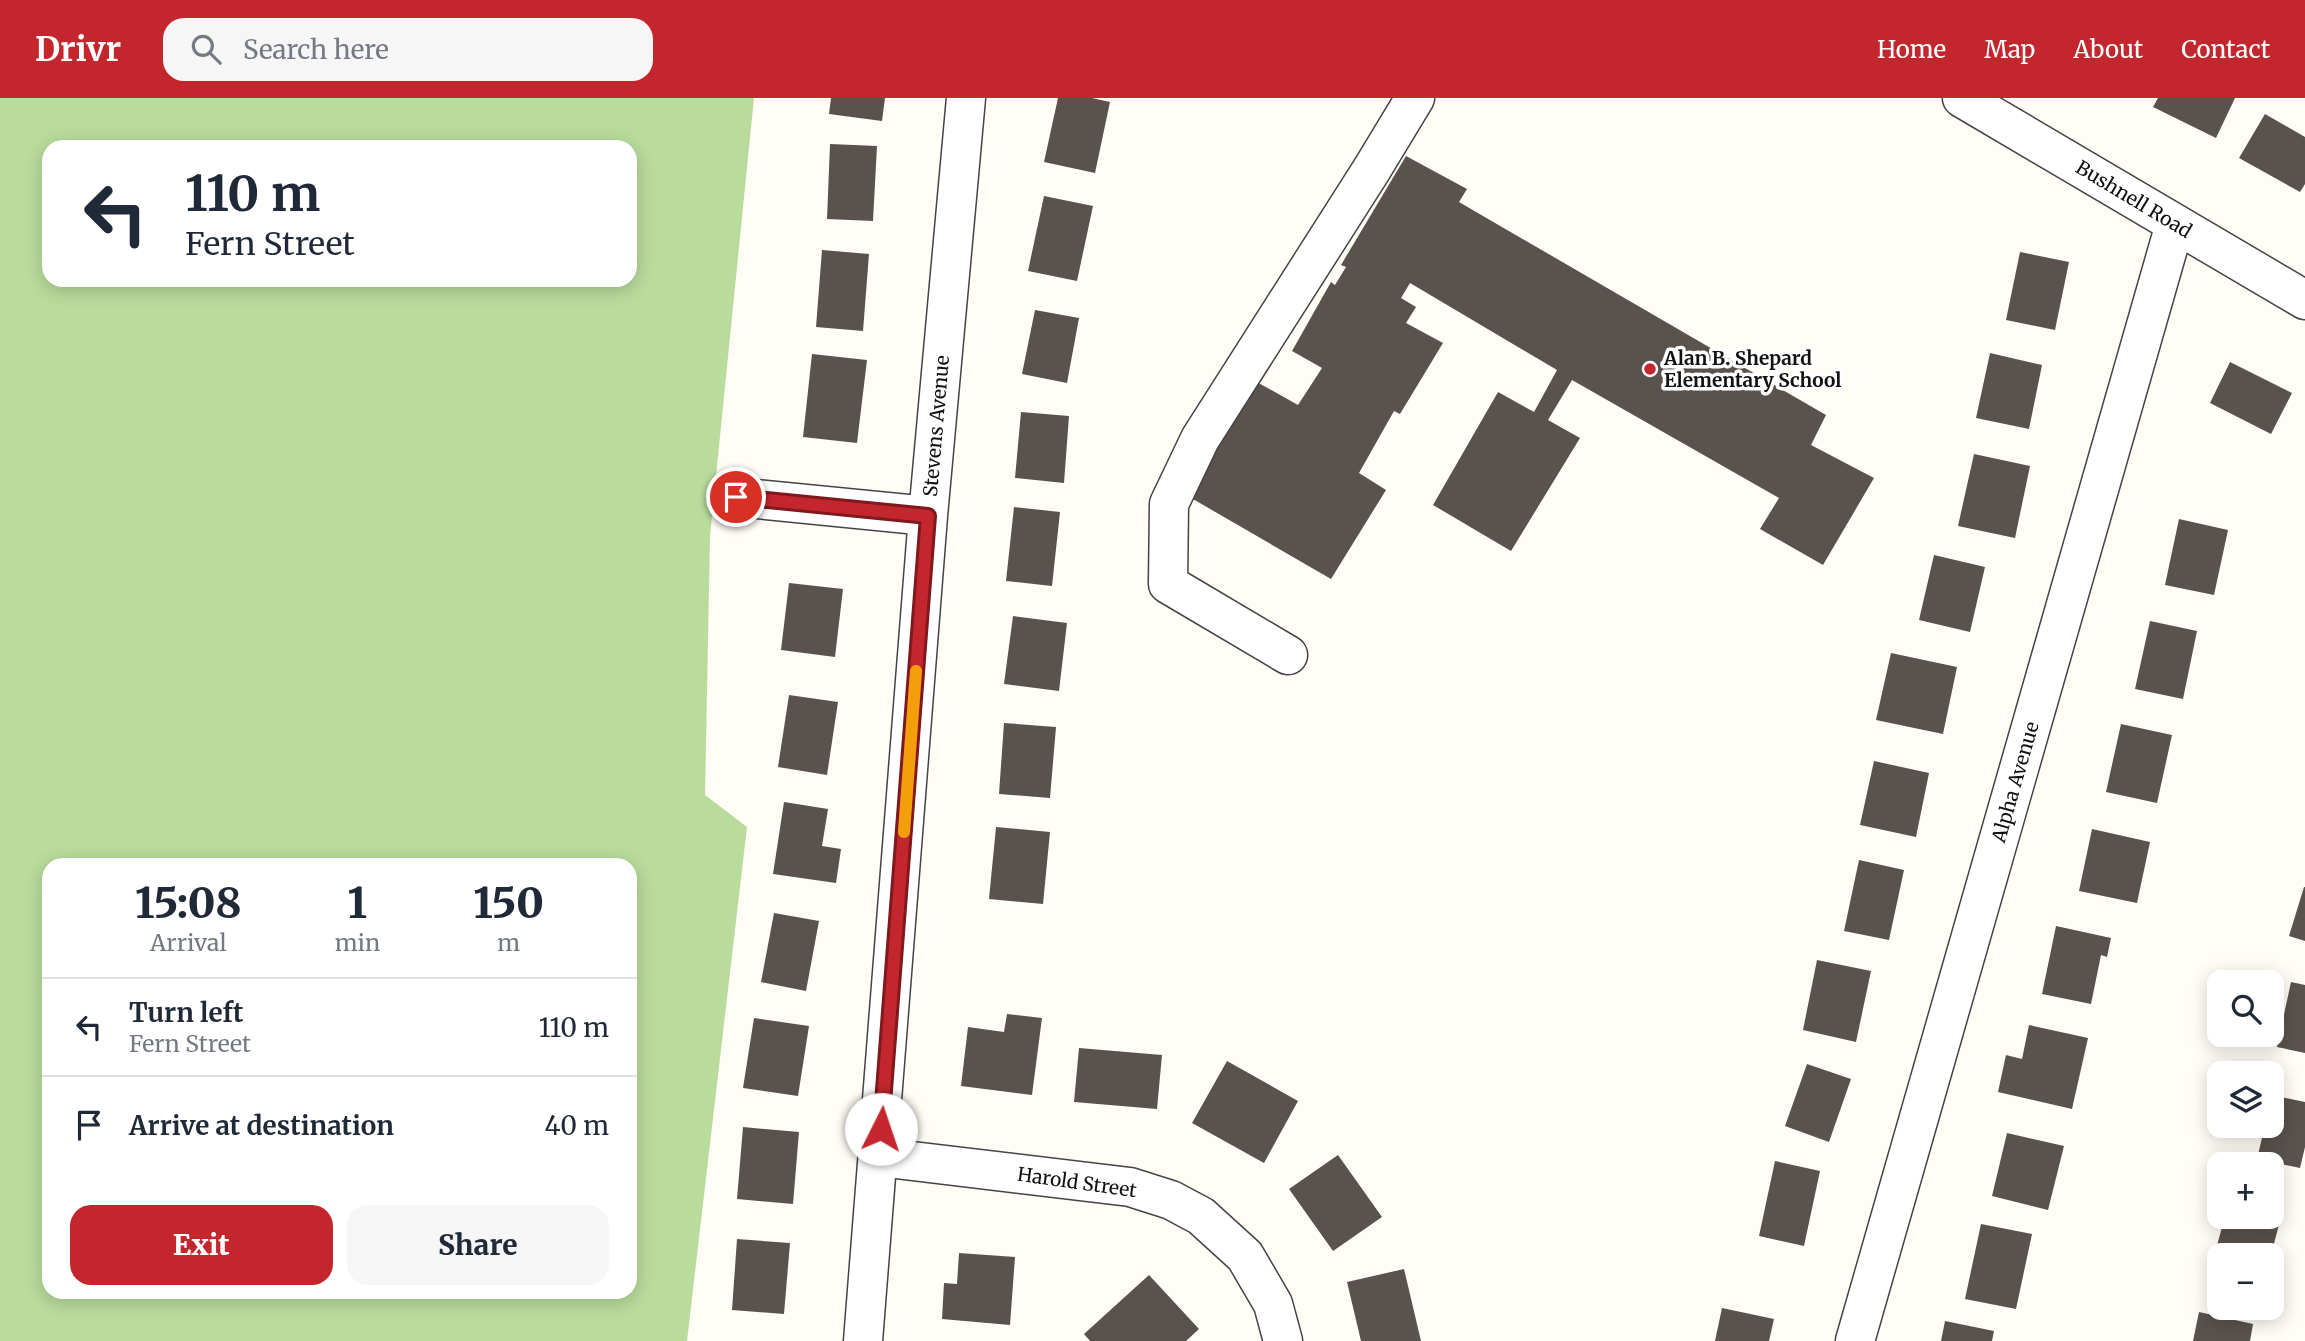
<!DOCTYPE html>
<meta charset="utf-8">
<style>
:root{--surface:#fff;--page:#f6f6f7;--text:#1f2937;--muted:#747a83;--line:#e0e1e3;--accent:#c4262e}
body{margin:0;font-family:Merriweather,serif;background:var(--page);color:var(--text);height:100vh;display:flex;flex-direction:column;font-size:26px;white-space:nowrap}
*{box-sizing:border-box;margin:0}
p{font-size:23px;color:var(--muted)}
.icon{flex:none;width:38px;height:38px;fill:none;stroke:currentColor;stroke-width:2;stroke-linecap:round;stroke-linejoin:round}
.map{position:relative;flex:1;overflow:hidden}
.details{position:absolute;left:42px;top:760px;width:595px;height:441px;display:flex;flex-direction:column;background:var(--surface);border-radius:21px;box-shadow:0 4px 18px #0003}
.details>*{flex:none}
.banner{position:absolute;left:42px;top:42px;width:595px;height:147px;border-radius:21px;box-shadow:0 4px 18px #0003;background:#fff;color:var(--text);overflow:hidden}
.buttons{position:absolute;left:2207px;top:872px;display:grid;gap:14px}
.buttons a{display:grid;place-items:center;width:77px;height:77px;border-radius:14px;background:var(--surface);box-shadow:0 4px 18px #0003;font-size:35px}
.pin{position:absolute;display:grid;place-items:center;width:60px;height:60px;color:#fff;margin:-30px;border:4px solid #fff;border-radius:50%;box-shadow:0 2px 7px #0007}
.me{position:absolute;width:77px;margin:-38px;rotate:4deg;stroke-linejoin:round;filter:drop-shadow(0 0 5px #0008)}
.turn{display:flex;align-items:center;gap:24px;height:147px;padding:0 28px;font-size:32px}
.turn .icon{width:91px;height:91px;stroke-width:2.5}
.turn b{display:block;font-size:49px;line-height:60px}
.eta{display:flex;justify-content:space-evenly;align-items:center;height:119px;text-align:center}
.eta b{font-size:42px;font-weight:800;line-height:49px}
.action{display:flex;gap:14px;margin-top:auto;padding:14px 28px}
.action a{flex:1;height:80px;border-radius:21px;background:var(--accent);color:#fff;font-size:28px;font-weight:800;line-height:80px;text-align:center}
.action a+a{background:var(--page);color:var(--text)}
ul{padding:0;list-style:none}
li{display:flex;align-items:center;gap:21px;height:98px;padding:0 28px;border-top:2px solid var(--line)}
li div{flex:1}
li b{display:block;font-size:26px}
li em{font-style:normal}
header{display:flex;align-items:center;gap:42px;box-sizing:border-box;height:98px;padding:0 35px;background:var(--accent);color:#fff}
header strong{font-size:33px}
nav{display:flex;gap:38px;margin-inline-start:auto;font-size:24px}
.search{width:490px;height:63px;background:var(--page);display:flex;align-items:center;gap:18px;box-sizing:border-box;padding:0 24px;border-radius:21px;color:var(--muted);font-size:26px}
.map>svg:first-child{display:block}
.forest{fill:#b9dc9c;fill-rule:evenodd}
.building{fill:#5a524d}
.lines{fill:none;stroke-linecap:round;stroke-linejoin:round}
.minor-casing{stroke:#444;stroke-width:41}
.minor{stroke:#fff;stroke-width:38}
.route-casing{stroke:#7f191e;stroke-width:18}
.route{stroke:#c4262e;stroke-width:12}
.slow{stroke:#f59e0b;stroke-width:12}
.poi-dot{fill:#c4262e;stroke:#fff;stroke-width:2.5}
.labels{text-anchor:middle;stroke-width:7;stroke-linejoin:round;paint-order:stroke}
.street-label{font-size:19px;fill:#111;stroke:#fff}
.poi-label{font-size:19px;font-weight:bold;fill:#111;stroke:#fff;text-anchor:start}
</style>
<header>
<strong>Drivr</strong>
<div class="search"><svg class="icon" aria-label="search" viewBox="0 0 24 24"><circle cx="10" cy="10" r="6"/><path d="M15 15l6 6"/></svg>Search here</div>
<nav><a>Home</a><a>Map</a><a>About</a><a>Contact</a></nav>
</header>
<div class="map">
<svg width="2305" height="1243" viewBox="0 0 2305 1243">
<rect width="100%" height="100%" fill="#fffdf5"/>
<!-- forest -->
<path class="forest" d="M 0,0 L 754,0 L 710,438 L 705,697 L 747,729 L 687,1243 L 0,1243 ZM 49,49 L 630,49 L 630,182 L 49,182 ZM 49,766 L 630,766 L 630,1194 L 49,1194 Z"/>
<!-- building -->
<path class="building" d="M 831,0 L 885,0 L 882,23 L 829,16 Z
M 1058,0 L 1092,0 L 1110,4 L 1095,75 L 1044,64 Z
M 2158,0 L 2235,0 L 2216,40 L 2153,9 Z
M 2265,16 L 2305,39 L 2305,86 L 2300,94 L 2239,60 Z
M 830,46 L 877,48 L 873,123 L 827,121 Z
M 1406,58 L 1467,91 L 1459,104 L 1826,317 L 1811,347 L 1874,380 L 1823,467 L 1760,431 L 1779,400 L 1572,282 L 1548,322 L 1580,340 L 1511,453 L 1433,407 L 1498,294 L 1534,314 L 1557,272 L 1410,185 L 1401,200 L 1416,209 L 1406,225 L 1443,245 L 1400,316 L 1394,313 L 1359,375 L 1386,392 L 1331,481 L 1186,397 L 1255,283 L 1298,307 L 1322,270 L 1292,253 L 1331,184 L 1335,187 L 1346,169 L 1341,167 Z
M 1044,98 L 1093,108 L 1077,183 L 1028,173 Z
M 822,152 L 869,156 L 863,233 L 816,229 Z
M 2020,154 L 2069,164 L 2055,232 L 2006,222 Z
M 1035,212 L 1079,220 L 1067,285 L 1022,276 Z
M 1990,255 L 2042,267 L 2029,331 L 1976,320 Z
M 812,256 L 867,262 L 857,345 L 803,339 Z
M 2230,264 L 2292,295 L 2271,336 L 2210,305 Z
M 1021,314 L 1069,318 L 1064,385 L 1015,380 Z
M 1974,356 L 2030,368 L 2015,440 L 1958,428 Z
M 1014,409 L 1060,414 L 1052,488 L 1006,483 Z
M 2179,421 L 2228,432 L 2214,497 L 2165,487 Z
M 1934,457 L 1985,469 L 1970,534 L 1919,522 Z
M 789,485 L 843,491 L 835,559 L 781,552 Z
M 1013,518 L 1067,525 L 1059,593 L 1004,586 Z
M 2150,523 L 2197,533 L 2183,601 L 2135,591 Z
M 1891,555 L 1957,569 L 1943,636 L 1876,622 Z
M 789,597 L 838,604 L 827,677 L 778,669 Z
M 1004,625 L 1056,629 L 1050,700 L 999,696 Z
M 2121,626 L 2172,637 L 2157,705 L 2106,694 Z
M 1874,663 L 1929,675 L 1916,739 L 1860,727 Z
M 784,704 L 828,711 L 822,748 L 841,751 L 836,785 L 773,776 Z
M 996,729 L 1050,734 L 1043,806 L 989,801 Z
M 2092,731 L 2150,744 L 2137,805 L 2079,793 Z
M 1859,762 L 1904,772 L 1889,842 L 1844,833 Z
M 2304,789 L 2305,789 L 2305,843 L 2289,838 Z
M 774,815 L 819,823 L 806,893 L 761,884 Z
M 2056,828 L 2111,840 L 2107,859 L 2101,857 L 2091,906 L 2042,896 Z
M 1817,862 L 1871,873 L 1856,944 L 1803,932 Z
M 2291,884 L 2305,887 L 2305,955 L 2277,949 Z
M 1007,916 L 1042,920 L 1032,997 L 961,988 L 968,929 L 1004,934 Z
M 754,920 L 809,928 L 798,998 L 743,990 Z
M 2029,927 L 2088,940 L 2072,1011 L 1998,994 L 2006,957 L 2022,961 Z
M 1079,950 L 1162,957 L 1157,1011 L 1074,1004 Z
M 1227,963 L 1298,1003 L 1264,1065 L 1192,1025 Z
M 1807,966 L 1851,981 L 1829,1044 L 1785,1028 Z
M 2272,997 L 2305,1004 L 2305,1049 L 2300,1070 L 2257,1061 L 2265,1027 L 2272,1027 Z
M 743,1029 L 799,1034 L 793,1106 L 737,1101 Z
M 2007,1035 L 2064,1048 L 2048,1112 L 1992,1098 Z
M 1338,1057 L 1382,1119 L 1333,1153 L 1289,1091 Z
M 1775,1063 L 1820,1073 L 1804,1148 L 1759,1138 Z
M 2272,1116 L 2281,1119 L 2271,1157 L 2219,1157 L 2219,1168 L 2212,1166 L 2225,1118 L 2272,1118 Z
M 1981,1126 L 2032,1136 L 2016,1211 L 1965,1201 Z
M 737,1141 L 790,1145 L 784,1216 L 732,1212 Z
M 959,1155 L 1015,1159 L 1010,1227 L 942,1221 L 944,1185 L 957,1186 Z
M 1404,1171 L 1421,1243 L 1361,1243 L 1347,1184 Z
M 1149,1177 L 1199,1231 L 1186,1243 L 1090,1243 L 1084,1236 Z
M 1722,1210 L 1774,1221 L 1769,1243 L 1715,1243 Z
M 2199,1214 L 2253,1226 L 2250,1243 L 2193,1243 Z
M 1945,1223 L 1994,1233 L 1992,1243 L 1941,1243 Z"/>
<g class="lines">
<!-- minor casing -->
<g class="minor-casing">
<path id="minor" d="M 1962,0 L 2305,202
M 736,399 L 928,418
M 1288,557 L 1168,486 L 1169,406 L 1200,341 L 1372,71 L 1415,0
M 879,1059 L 1130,1089 L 1171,1102 L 1201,1118 L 1245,1158 L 1273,1206 L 1283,1243
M 863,1243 L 928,418 L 966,0
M 1855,1243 L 2175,126"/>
</g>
<!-- minor -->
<use href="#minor" class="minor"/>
</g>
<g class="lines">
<!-- route casing -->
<g class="route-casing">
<path id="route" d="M 736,399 L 928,418 L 881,1031"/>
</g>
<!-- route -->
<use href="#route" class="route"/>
<!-- slow -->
<path class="slow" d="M 904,734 L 916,573"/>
</g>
<!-- markers -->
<circle class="poi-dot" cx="1650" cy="271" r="7"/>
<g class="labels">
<!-- street labels -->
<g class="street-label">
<text transform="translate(2134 101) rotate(31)" y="7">Bushnell Road</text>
<text transform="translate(936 328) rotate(-85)" y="7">Stevens Avenue</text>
<text transform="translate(2015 684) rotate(-74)" y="7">Alpha Avenue</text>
<text transform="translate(1077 1084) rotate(8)" y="7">Harold Street</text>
</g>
<!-- poi labels -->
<g class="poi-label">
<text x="1664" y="267">Alan B. Shepard<tspan x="1664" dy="22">Elementary School</tspan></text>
</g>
</g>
</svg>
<div class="buttons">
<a><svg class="icon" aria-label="search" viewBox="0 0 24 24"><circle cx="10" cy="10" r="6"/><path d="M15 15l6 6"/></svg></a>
<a><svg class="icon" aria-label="layers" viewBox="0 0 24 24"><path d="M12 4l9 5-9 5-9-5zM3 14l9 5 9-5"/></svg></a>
<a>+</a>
<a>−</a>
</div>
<div class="pin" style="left:736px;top:399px;background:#d93025"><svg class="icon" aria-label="arrive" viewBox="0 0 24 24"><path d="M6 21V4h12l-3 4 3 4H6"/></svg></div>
<svg class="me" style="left:881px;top:1031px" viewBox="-20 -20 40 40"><circle r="19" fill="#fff"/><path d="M0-13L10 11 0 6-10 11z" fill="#c4262e"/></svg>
<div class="banner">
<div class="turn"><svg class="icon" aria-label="left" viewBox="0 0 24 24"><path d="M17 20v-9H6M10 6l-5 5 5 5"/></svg><div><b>110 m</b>Fern Street</div></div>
</div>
<section class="details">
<div class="eta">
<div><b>15:08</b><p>Arrival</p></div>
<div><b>1</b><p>min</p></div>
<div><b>150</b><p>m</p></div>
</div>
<ul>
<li><svg class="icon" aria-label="left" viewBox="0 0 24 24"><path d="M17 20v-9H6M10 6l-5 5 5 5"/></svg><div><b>Turn left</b><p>Fern Street</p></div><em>110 m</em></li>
<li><svg class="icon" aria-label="arrive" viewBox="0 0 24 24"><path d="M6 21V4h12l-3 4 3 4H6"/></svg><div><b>Arrive at destination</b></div><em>40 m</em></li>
</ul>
<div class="action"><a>Exit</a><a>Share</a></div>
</section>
</div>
